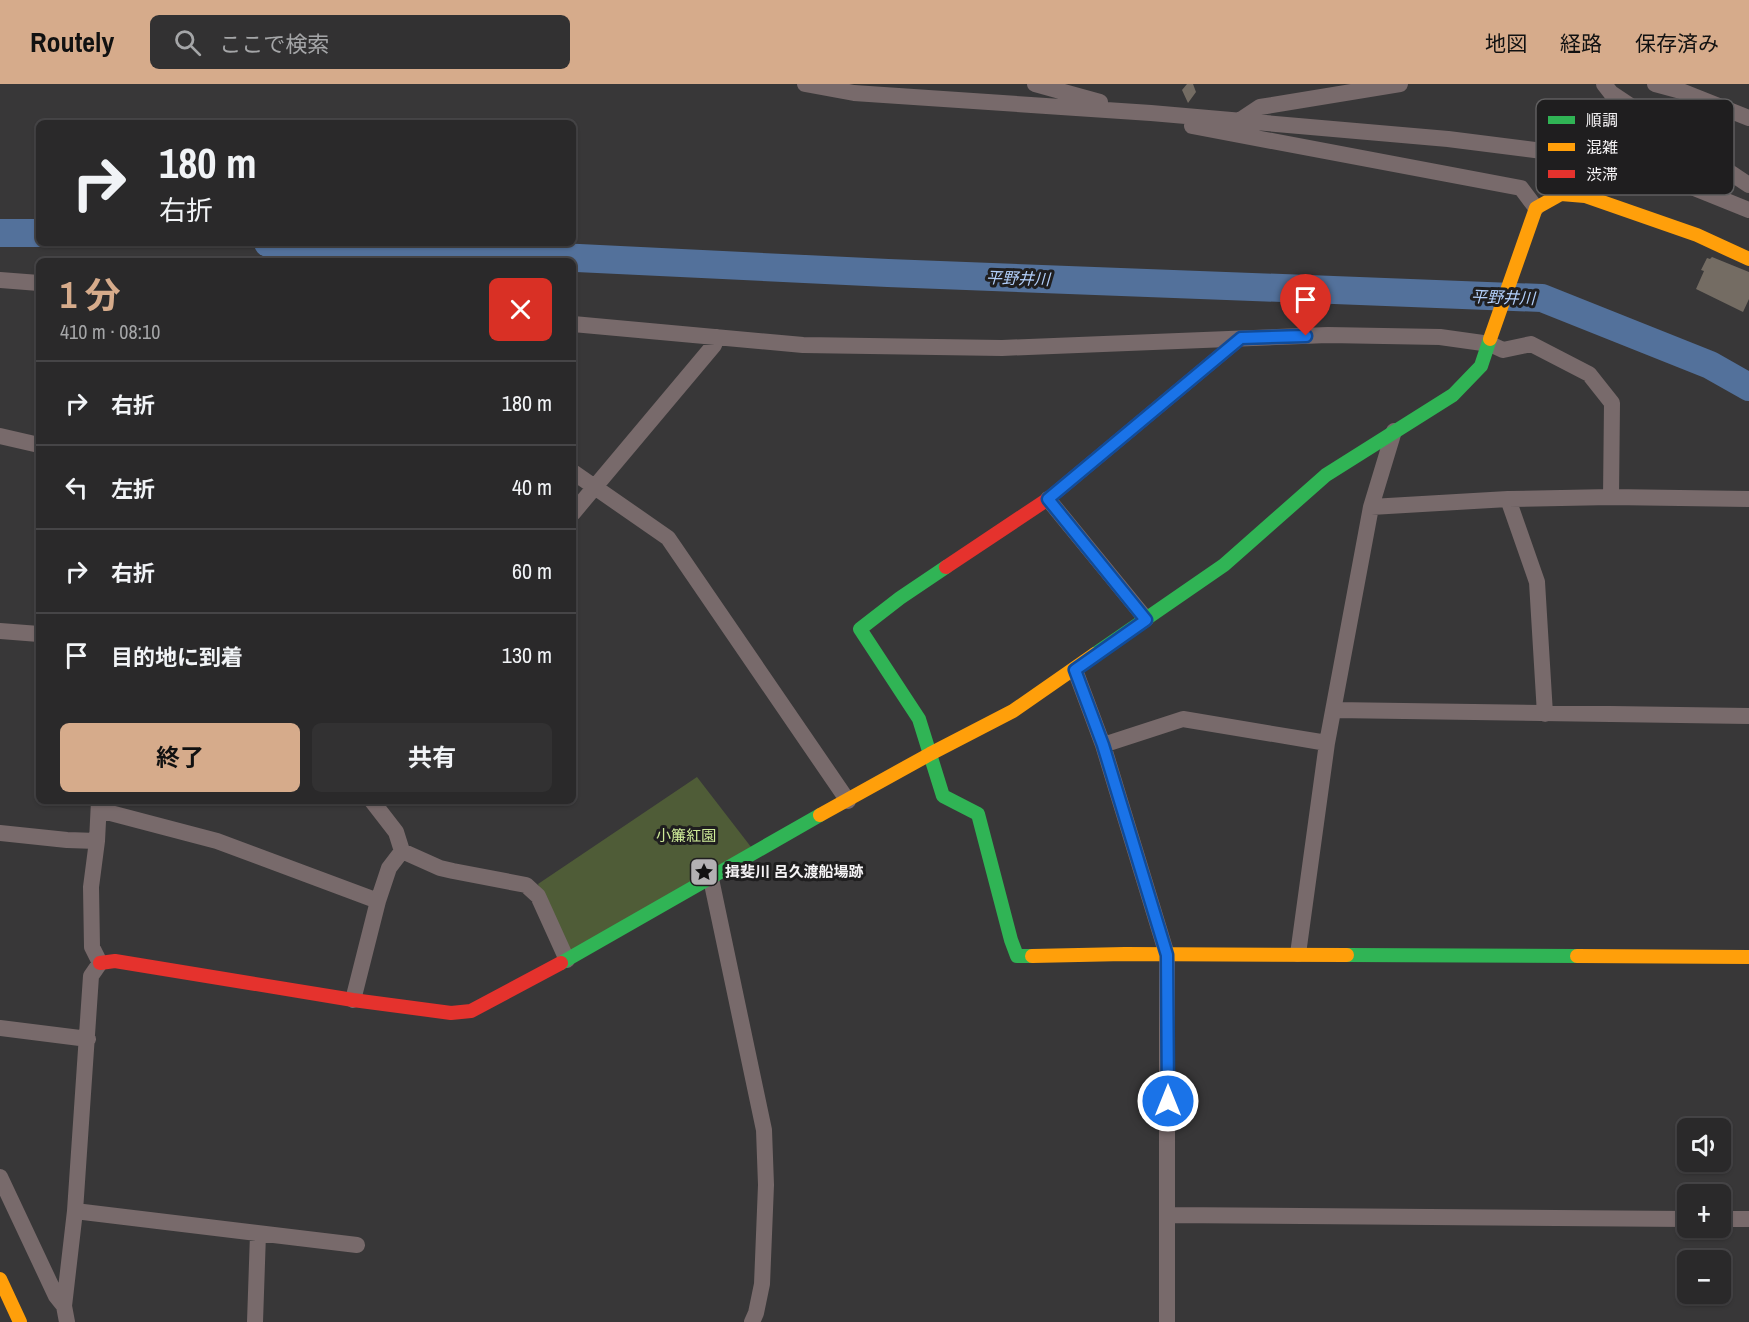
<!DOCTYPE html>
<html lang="ja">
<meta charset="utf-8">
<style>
:root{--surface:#2a292a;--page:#323132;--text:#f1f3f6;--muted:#a5a6a8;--line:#464547;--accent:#d6ab8b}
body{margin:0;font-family:"Archivo Narrow","Noto Sans JP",sans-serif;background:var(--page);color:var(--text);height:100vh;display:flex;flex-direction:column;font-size:22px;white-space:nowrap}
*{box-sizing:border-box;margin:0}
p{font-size:20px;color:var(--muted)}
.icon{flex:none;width:33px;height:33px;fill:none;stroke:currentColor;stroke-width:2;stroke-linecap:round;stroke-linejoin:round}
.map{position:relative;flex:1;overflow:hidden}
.sheet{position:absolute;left:36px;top:174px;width:540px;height:546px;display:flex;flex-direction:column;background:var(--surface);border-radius:9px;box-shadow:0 2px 4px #0004,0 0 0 2px var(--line)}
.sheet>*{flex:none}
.top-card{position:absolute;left:36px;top:36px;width:540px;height:126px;border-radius:9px;box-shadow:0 2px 4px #0004,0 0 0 2px var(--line);background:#2a292a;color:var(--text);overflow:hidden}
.tools{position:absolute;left:1677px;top:1034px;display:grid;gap:12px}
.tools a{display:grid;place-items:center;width:54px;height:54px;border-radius:9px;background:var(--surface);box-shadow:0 2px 4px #0004,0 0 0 2px var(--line);font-size:30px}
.pin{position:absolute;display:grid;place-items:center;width:51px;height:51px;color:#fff;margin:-62px -26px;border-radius:50% 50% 50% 0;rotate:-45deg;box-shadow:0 0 6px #0007}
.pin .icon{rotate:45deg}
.me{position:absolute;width:66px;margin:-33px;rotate:0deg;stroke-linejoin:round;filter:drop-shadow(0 0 4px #0008)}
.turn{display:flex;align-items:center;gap:21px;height:126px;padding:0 24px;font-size:27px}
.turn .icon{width:78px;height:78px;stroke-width:2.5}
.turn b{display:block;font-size:42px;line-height:51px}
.round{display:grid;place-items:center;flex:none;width:63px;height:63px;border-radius:9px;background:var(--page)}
.summary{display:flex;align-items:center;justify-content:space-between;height:102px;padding:0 24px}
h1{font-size:36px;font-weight:700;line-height:45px;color:var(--accent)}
.primary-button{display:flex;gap:12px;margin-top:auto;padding:12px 24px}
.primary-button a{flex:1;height:69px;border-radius:9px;background:var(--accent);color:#111;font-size:24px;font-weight:700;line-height:69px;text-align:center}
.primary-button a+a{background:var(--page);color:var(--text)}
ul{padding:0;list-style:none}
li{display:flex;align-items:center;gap:18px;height:84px;padding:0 24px;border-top:2px solid var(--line)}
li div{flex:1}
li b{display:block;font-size:22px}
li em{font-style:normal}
header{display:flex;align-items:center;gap:36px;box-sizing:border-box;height:84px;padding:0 30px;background:var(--accent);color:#111}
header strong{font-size:28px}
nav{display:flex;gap:33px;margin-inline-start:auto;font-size:21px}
.search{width:420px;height:54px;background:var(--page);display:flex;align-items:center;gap:15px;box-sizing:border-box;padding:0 21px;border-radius:9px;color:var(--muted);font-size:22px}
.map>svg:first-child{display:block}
.green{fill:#4f5c37}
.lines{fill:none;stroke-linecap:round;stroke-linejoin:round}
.river{stroke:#53719b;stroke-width:28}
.building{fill:#746c63}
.street{stroke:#786a6b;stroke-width:16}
.fast{stroke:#30b455;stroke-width:14}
.slow{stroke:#ff9f0a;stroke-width:14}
.jam{stroke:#e5322d;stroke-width:14}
.route-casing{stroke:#114b97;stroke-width:15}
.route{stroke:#1a73e8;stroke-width:10}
.labels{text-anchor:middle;stroke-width:6;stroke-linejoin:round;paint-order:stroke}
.park-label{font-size:15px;fill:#cdea97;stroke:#1f1e1f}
.poi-label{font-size:15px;font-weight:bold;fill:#f5f3f5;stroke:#1f1e1f;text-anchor:start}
.water-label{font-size:16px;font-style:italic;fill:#b2cffa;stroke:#1f1e1f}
.key{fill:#1f1e1f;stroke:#5f5e5f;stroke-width:1.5}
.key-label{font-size:16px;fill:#f5f3f5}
</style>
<header>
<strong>Routely</strong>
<div class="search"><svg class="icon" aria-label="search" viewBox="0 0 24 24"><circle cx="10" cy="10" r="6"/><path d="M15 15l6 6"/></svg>ここで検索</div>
<nav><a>地図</a><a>経路</a><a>保存済み</a></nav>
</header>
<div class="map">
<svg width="1749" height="1238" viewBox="0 0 1749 1238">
<rect width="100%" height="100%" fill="#383738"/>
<!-- green -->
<path class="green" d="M 697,693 L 751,763 L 571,870 L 538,800 Z"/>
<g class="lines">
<!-- river -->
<path class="river" d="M 0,149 L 39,149
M 268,159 L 888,189 L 1542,214 L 1710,281 L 1749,303"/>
</g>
<!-- building -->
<path class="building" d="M 1187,0 L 1193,0 L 1196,8 L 1188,19 L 1182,6 Z
M 1712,173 L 1749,188 L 1749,215 L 1743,228 L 1696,205 L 1704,187 L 1701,186 L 1707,174 L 1710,175 Z"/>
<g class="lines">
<!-- street -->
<path class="street" d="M 805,0 L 854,9 L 1151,29 L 1448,55 L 1613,76 L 1677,97 L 1749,126
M 1035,0 L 1100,18
M 1604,0 L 1611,9 L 1749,101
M 1655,0 L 1681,7 L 1749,34
M 1239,37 L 1260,23 L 1400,0
M 1192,42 L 1521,104 L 1536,124
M 0,196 L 39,199
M 573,240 L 803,261 L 1002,264 L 1328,251 L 1440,253 L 1490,260 L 1503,266 L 1531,260 L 1589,290 L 1612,319 L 1611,413
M 0,352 L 39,361
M 573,388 L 668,454 L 848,717
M 1048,415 L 1146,535
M 1508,415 L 1537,498 L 1545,630
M 1371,423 L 1508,415 L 1611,413 L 1749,415
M 573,429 L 714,261 L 717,253
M 0,547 L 39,550
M 1075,586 L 1103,661 L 1167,871 L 1167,1238
M 1334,626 L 1749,632
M 1103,661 L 1183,635 L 1327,659
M 372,717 L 396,748 L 402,767 L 440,784 L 453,787 L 526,801 L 538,812 L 567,876
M 99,726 L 217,757 L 378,817
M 0,749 L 67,756 L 97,757
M 711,795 L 764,1046 L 766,1101 L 762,1200 L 756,1229 L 752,1238
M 1298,870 L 1327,659 L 1371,423 L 1394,347
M 353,916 L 378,817 L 389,784 L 402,767
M 0,944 L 88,955
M 0,1093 L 56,1212 L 64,1222
M 75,1127 L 357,1161
M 1168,1131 L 1688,1135
M 1720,1135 L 1749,1135
M 67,1238 L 64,1222 L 75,1127 L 91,892 L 100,879 L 92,863 L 91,803 L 97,757 L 99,717
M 255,1238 L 258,1150"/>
<!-- fast -->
<path class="fast" d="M 946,483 L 900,514 L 860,545 L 919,635 L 943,712 L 978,730 L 1011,856 L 1017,872 L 1032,872
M 1095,570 L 1224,481 L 1326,391 L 1453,311 L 1481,282 L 1490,255
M 1347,871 L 1577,872
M 561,879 L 820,731"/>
<!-- slow -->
<path class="slow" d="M 1490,255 L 1536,124 L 1561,110 L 1585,112 L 1697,151 L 1749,175
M 820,731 L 930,670 L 1013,627 L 1095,570
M 1032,872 L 1125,870 L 1347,871
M 1577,872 L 1749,873
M 0,1195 L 20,1238"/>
<!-- jam -->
<path class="jam" d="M 946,483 L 1048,415 L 1241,254
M 100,879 L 115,877 L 353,916 L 451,929 L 471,927 L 561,879"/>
</g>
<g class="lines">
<!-- route casing -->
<g class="route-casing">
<path id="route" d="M 1168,1017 L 1167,871 L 1103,661 L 1075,586 L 1146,536 L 1048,415 L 1241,254 L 1306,252"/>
</g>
<!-- route -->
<use href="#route" class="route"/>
</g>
<!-- icons -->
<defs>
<g id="sight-square" transform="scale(1.5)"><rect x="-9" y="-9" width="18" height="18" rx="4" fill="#b3b1b3" stroke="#1f1e1f"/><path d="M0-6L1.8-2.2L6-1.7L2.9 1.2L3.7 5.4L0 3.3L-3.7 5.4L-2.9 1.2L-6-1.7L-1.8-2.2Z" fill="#111"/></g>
</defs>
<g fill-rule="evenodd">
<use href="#sight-square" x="704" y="788"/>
</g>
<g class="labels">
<!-- park labels -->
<g class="park-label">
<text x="686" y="757">小簾紅園</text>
</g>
<!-- poi labels -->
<g class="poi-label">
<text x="725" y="793">揖斐川 呂久渡船場跡</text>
</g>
<!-- water labels -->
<g class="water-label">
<text transform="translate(1018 194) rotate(2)" y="6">平野井川</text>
<text transform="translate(1503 213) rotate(2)" y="6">平野井川</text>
</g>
</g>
<!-- legend -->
<rect x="1536" y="15" width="198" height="96" rx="9" class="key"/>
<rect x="1548" y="32" width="27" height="8" fill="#30b455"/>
<rect x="1548" y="59" width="27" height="8" fill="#ff9f0a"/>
<rect x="1548" y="86" width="27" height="8" fill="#e5322d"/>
<g class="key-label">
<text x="1586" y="42">順調</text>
<text x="1586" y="69">混雑</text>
<text x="1586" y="96">渋滞</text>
</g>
</svg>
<div class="tools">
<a><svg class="icon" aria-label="sound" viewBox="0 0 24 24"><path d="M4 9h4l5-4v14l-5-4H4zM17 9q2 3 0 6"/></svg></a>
<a>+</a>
<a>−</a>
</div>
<div class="pin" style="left:1306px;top:252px;background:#d93025"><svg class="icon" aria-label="arrive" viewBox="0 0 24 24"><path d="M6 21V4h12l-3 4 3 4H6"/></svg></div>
<svg class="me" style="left:1168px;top:1017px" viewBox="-20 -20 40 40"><circle r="17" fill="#1a73e8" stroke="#fff" stroke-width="3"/><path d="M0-11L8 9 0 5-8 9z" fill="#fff"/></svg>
<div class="top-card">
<div class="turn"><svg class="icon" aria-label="right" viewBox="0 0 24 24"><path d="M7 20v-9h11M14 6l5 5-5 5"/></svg><div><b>180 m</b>右折</div></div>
</div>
<section class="sheet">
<div class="summary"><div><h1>1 分</h1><p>410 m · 08:10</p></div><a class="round" style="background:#d93025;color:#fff"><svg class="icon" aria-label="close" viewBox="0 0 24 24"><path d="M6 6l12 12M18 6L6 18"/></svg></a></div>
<ul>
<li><svg class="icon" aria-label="right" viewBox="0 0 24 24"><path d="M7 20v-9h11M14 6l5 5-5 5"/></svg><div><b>右折</b></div><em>180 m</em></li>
<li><svg class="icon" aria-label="left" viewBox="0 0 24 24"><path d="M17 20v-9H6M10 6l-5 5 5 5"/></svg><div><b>左折</b></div><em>40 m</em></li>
<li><svg class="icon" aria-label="right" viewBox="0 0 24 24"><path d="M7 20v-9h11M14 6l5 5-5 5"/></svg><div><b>右折</b></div><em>60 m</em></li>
<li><svg class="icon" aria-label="arrive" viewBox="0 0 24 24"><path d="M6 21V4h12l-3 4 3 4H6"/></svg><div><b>目的地に到着</b></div><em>130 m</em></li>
</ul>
<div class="primary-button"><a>終了</a><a>共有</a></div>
</section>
</div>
